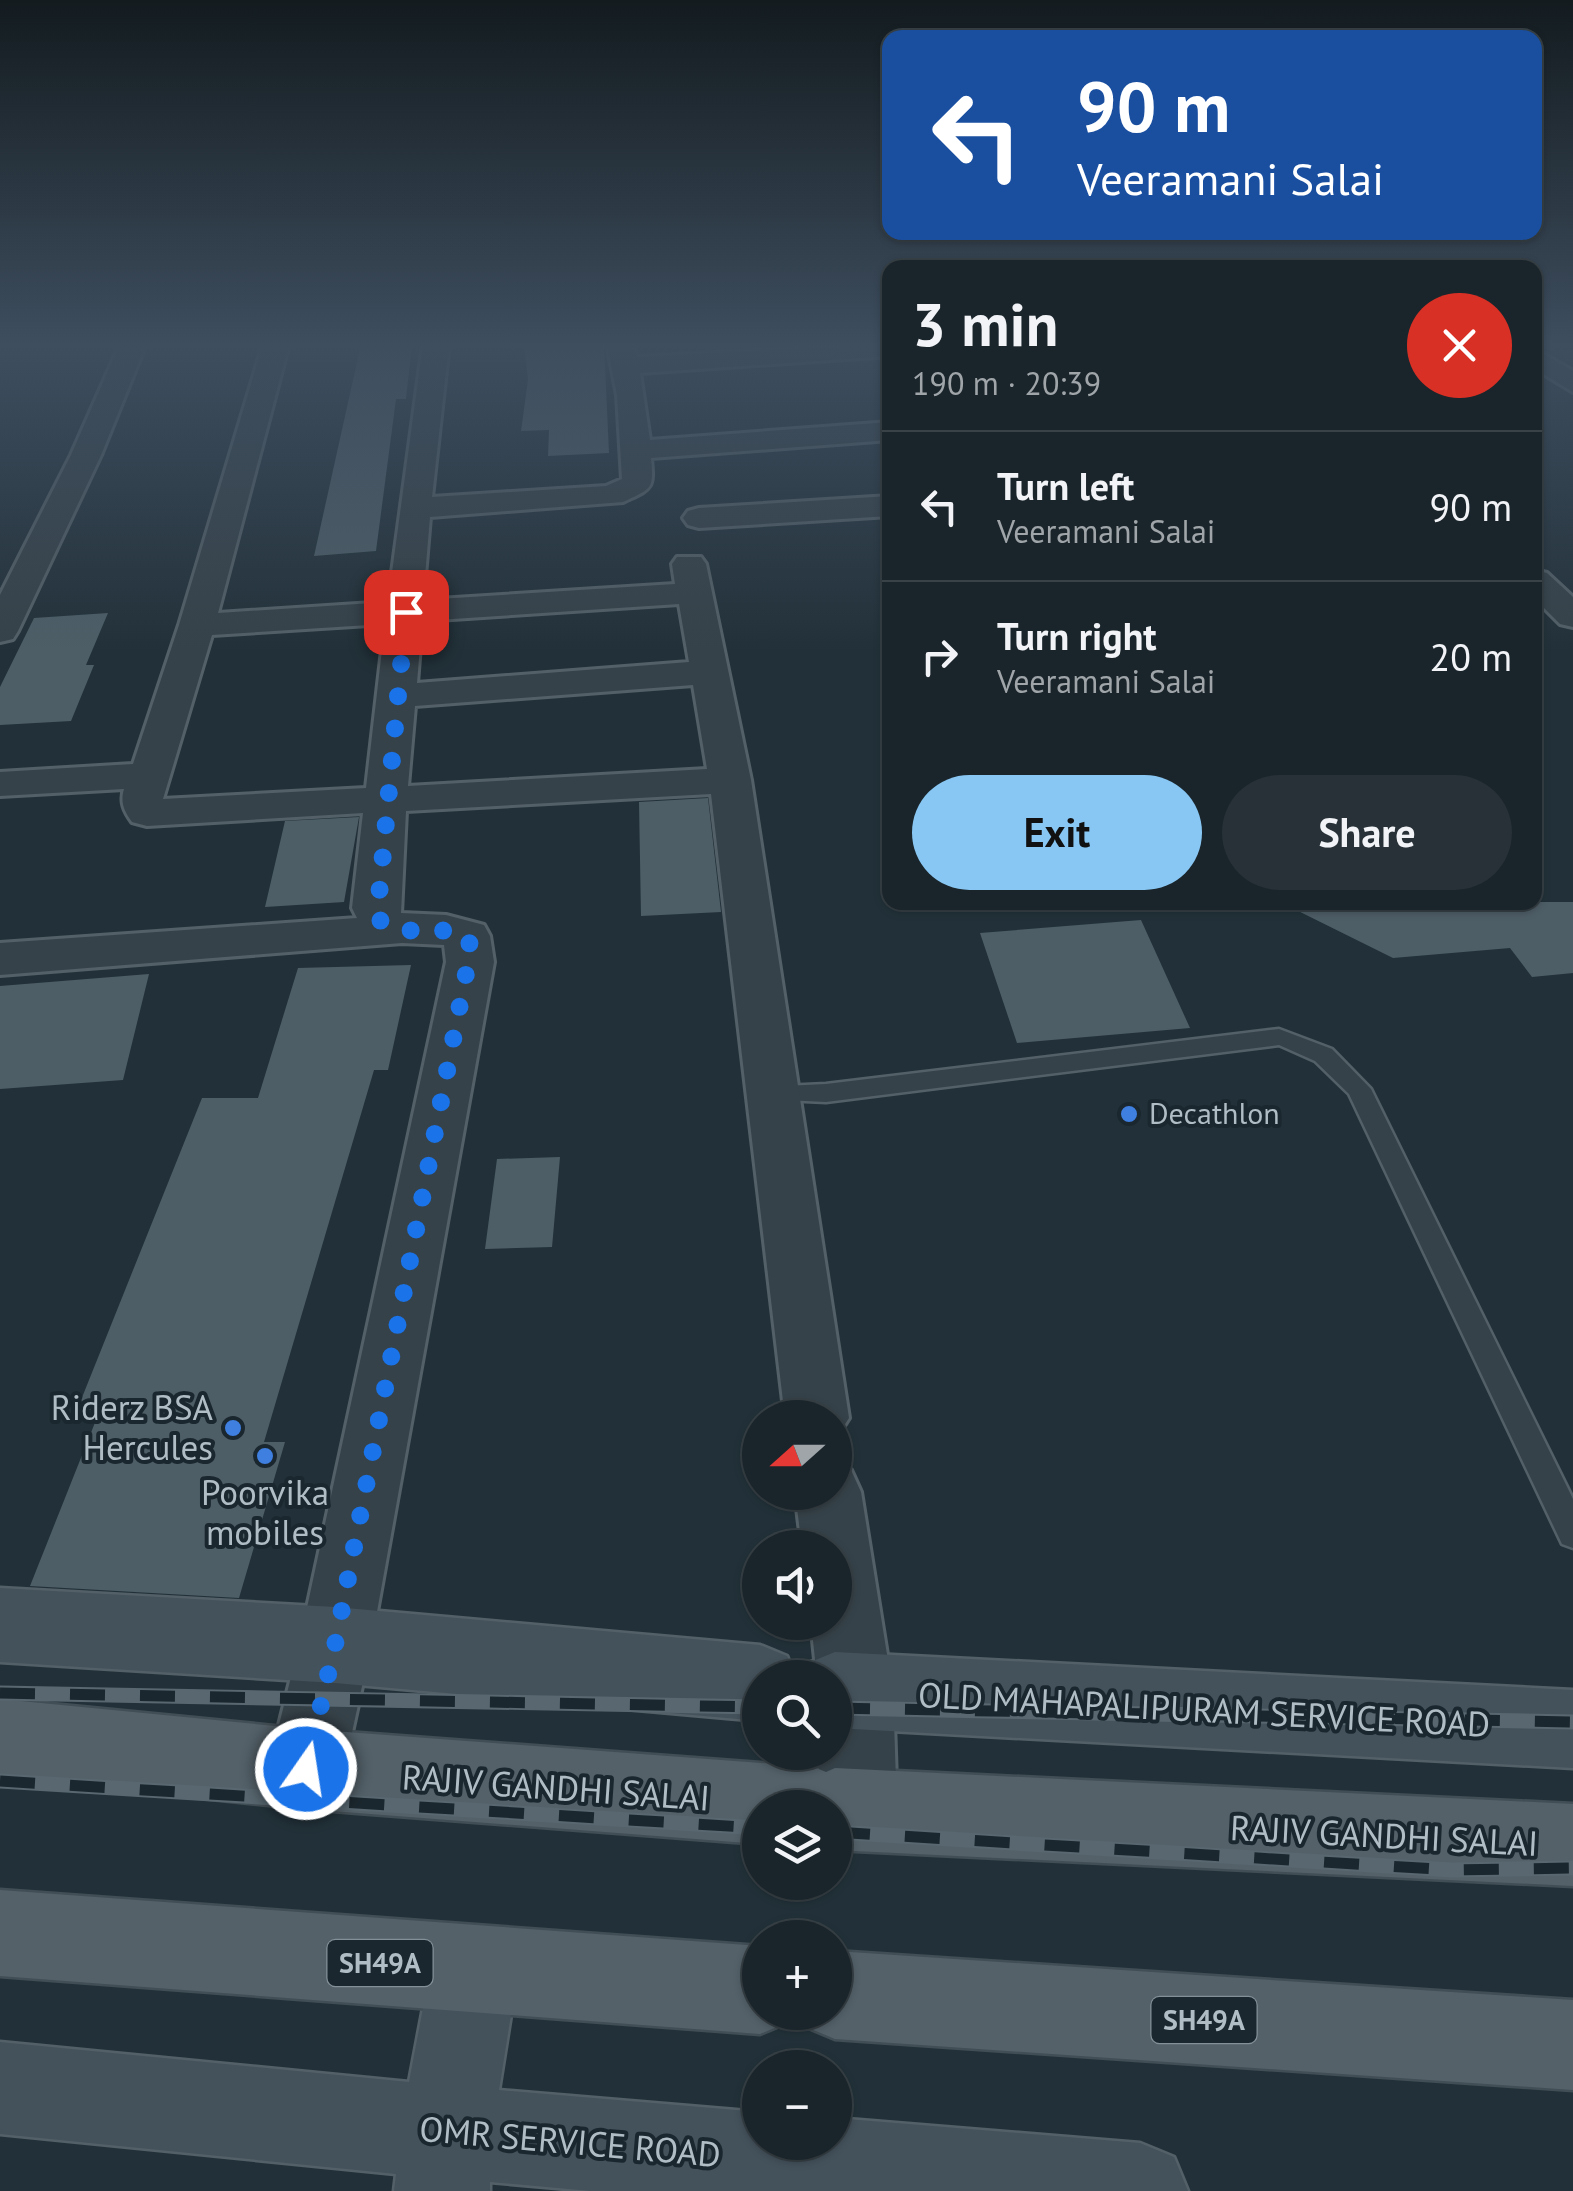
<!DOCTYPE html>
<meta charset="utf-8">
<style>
:root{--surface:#1a252b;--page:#273137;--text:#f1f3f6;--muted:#9fa5a9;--line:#384247;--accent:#88c7f3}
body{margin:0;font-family:"PT Sans",sans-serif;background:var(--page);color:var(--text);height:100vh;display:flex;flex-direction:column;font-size:38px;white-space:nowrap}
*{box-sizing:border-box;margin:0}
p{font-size:32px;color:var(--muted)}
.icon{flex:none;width:55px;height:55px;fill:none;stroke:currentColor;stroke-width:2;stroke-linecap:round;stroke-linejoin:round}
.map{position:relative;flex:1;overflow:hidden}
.panel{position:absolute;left:882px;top:260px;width:660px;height:650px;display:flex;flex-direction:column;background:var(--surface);border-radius:20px;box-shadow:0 2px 8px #0004,0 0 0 2px var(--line)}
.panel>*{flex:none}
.guide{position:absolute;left:882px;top:30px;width:660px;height:210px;border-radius:20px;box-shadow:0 2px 8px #0004,0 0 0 2px var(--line);background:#1a4fa0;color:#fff;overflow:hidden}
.needle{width:65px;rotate:249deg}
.buttons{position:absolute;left:742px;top:1400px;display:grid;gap:20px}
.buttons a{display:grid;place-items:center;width:110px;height:110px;border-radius:50%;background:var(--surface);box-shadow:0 2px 8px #0004,0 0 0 2px var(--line);font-size:50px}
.pin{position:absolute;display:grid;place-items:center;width:85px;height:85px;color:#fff;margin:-42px;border-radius:20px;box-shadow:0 5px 15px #0006}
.me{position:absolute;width:110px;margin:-55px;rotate:13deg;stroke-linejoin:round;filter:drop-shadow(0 0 8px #0008)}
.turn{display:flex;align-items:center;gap:35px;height:210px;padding:0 30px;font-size:45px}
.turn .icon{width:130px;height:130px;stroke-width:2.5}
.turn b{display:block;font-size:70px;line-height:85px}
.round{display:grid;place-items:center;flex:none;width:105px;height:105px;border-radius:52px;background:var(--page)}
.headline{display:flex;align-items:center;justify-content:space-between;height:170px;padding:0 30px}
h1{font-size:60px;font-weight:700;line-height:75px}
.cta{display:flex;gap:20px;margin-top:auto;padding:20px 30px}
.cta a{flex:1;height:115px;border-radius:60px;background:var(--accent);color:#111;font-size:40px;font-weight:700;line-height:115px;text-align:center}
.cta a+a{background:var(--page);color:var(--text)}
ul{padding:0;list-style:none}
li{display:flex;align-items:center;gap:30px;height:150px;padding:0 30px;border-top:2px solid var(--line)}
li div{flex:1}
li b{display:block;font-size:38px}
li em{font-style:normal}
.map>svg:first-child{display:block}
.building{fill:#4e5e67}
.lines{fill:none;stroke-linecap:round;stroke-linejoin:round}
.lane-casing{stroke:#546067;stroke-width:5}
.street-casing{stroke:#546067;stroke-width:6}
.secondary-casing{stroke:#546067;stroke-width:5}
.primary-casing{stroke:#424e55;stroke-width:5}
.lane{fill:#364249;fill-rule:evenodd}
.street{fill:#364249;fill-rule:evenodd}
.secondary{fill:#44525c;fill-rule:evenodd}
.primary{fill:#546169;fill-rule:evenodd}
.rail-casing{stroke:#586770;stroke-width:15}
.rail{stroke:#1b272e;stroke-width:11;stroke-dasharray:35;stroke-linecap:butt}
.route{stroke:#1a73e8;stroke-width:18;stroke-dasharray:0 32.4}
.shop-dot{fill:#3f7fe0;stroke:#1b272e;stroke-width:4}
.labels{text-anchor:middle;stroke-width:8;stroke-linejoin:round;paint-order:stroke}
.shield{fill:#1b272e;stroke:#849098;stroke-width:2.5}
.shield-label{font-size:28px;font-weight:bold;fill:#b1bdc5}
.poi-label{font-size:30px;fill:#b1bdc5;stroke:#1b272e;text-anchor:start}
.near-poi-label{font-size:35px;fill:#b1bdc5;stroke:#1b272e;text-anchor:end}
.near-street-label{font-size:35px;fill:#b1bdc5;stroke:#1b272e}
</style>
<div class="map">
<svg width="1573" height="2191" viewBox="0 0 1573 2191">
<rect width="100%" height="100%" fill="#223139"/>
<!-- building -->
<path class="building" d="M 361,344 L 412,344 L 406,399 L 396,399 L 376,551 L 314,556 Z
M 524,344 L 604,344 L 609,453 L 548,456 L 549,430 L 521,431 L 528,380 Z
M 108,613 L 86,665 L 94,665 L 71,721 L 0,725 L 0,687 L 34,618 Z
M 708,798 L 721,912 L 641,916 L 639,802 Z
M 359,817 L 344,902 L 265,907 L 285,821 Z
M 1280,902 L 1573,902 L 1573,973 L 1532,977 L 1510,948 L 1393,958 Z
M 1141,920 L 1190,1028 L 1017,1043 L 980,933 Z
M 411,965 L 388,1070 L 374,1070 L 264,1442 L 285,1442 L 239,1598 L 30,1586 L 100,1410 L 77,1410 L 202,1098 L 258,1098 L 298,968 Z
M 149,974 L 123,1080 L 0,1089 L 0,986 Z
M 560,1157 L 552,1247 L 485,1249 L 497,1159 Z"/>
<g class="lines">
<!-- lane casing -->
<g class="lane-casing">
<path id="lane" d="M 1279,1029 L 1332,1049 L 1371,1089 L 1573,1499 L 1573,1548 L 1562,1544 L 1349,1094 L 1315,1061 L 1279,1045 L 826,1102 L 763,1099 L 760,1093 L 763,1087 L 826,1084 Z"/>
</g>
<!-- street casing -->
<g class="street-casing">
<path id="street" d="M 120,344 L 146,344 L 101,455 L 18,631 L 13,639 L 0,642 L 0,595 L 71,455 Z
M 263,344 L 289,344 L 218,613 L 388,602 L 423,344 L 449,344 L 432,497 L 606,486 L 622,479 L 617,395 L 607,344 L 633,344 L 637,357 L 890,344 L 890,356 L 640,373 L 650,440 L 890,422 L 890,440 L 651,458 C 654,490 652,488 623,502 L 430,517 L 423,600 L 675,584 L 672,564 L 677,557 L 701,557 L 706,564 L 751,780 L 849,1418 L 835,1440 L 835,1418 L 785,1418 L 711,794 L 406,811 L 401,913 L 446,915 L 484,925 L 490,936 L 494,962 L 371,1645 L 344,1769 L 333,1796 L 306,1807 L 279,1796 L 268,1769 L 299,1645 L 446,962 L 444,945 L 402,943 L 0,975 L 0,943 L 357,918 L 352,908 L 363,813 L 147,826 L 132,822 C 124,811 120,802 124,789 L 0,796 L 0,772 L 133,764 L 179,625 ZM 679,604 L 689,662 L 417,683 L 422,621 ZM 385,624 L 366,788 L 163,799 L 212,635 ZM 693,685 L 707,769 L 408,786 L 415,706 Z
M 1535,349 L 1573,371 L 1573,392 L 1535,369 Z
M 890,496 L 890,516 L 699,528 L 688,525 L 683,518 L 688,511 L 699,508 Z
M 1535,570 L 1547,573 L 1573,597 L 1573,627 L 1560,624 L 1535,599 Z
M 835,1464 L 851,1470 L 861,1492 L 893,1692 L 897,1811 L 885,1838 L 858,1850 L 835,1840 L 835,1808 L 819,1808 L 819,1752 L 835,1752 L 835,1678 L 817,1678 L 811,1622 L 835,1622 L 835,1548 L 802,1548 L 795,1492 L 835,1492 Z"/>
</g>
<!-- secondary casing -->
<g class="secondary-casing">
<path id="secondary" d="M 0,1588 L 335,1607 L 760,1645 L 787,1656 L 796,1678 L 760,1678 L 760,1721 L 335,1683 L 0,1662 Z
M 835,1652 L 1573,1690 L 1573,1768 L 835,1728 L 835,1678 L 802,1678 L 808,1663 Z
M 474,1927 L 505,1940 L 518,1971 L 499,2090 L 760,2112 L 760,2142 L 835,2142 L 835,2118 L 1140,2143 L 1174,2157 L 1188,2191 L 590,2191 L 490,2182 L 490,2191 L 394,2191 L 396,2174 L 0,2134 L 0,2042 L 409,2082 L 430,1971 L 443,1940 Z"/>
</g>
<!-- primary casing -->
<g class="primary-casing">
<path id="primary" d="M 0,1699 L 306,1729 L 814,1767 L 826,1772 L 835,1768 L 1573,1804 L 1573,1886 L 835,1850 L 835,1808 L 760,1808 L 760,1844 L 306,1809 L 0,1777 Z
M 0,1890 L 760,1946 L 760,2012 L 795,2012 L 791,2021 L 760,2034 L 0,1976 Z
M 835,1951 L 1573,2000 L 1573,2090 L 835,2039 L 804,2026 L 798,2012 L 835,2012 Z"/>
</g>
<!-- lane -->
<use href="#lane" class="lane"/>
<!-- street -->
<use href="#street" class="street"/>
<!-- secondary -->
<use href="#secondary" class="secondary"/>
<!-- primary -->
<use href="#primary" class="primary"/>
<!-- rail casing -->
<g class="rail-casing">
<path id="rail" d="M 0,1693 L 760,1707
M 835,1708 L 1573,1722
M 0,1781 L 760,1828
M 835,1832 L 1452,1870 L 1573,1868"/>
</g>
<!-- rail -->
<use href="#rail" class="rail"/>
</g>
<!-- sky -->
<linearGradient id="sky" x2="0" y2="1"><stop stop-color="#131b1f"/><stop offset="0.53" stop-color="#3e4e5f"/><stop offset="1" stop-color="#3e4e5f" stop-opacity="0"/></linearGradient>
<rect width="1573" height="651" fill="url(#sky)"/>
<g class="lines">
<!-- route -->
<path class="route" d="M 306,1769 L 335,1645 L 471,948 L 467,936 C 440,922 398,942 377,917 L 406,612"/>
</g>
<!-- markers -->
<g class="shop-dot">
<circle cx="1129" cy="1114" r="10"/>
<circle cx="233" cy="1428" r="10"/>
<circle cx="265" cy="1456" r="10"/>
</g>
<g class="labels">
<!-- shield labels -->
<g class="shield">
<rect x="327.5" y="1940" width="105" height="46" rx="8"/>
<rect x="1151.5" y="1997" width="105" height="46" rx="8"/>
</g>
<g class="shield-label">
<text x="380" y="1973">SH49A</text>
<text x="1204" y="2030">SH49A</text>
</g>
<!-- poi labels -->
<g class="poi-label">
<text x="1149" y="1124">Decathlon</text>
</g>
<!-- near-poi labels -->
<g class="near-poi-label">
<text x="213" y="1420">Riderz BSA<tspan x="213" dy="40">Hercules</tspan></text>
<text x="265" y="1505" text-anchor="middle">Poorvika<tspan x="265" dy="40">mobiles</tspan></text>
</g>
<!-- near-street labels -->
<g class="near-street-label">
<text transform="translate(1204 1710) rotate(3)" y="12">OLD MAHAPALIPURAM SERVICE ROAD</text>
<text transform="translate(556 1788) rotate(4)" y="12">RAJIV GANDHI SALAI</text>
<text transform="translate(1384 1836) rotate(3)" y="12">RAJIV GANDHI SALAI</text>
<text transform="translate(570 2142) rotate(5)" y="12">OMR SERVICE ROAD</text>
</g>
</g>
</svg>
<div class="buttons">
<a><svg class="needle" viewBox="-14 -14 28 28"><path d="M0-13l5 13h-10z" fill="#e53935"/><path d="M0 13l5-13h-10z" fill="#9fa5a9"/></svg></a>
<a><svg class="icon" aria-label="sound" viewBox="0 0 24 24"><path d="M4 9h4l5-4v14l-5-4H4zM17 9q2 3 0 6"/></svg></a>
<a><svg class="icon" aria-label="search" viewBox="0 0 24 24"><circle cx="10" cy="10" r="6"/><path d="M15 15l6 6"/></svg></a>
<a><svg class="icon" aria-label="layers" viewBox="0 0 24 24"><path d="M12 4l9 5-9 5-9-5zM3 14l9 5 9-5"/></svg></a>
<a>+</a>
<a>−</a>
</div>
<div class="pin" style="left:406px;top:612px;background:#d93025"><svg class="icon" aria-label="arrive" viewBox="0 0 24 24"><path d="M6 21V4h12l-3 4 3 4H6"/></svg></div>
<svg class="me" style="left:306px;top:1769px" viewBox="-20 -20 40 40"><circle r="17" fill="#1a73e8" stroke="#fff" stroke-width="3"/><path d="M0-11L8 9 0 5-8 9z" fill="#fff"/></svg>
<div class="guide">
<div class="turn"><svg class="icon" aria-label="left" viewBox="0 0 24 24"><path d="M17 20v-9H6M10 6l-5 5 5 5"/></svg><div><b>90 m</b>Veeramani Salai</div></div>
</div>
<section class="panel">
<div class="headline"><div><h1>3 min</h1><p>190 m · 20:39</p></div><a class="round" style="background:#d93025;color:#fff"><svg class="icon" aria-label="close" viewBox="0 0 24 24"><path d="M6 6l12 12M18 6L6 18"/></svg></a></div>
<ul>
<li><svg class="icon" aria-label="left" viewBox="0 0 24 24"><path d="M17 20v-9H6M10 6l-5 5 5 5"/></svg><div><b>Turn left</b><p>Veeramani Salai</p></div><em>90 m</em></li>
<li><svg class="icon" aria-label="right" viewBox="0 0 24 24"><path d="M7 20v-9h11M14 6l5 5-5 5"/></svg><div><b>Turn right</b><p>Veeramani Salai</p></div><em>20 m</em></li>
</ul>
<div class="cta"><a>Exit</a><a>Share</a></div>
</section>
</div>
